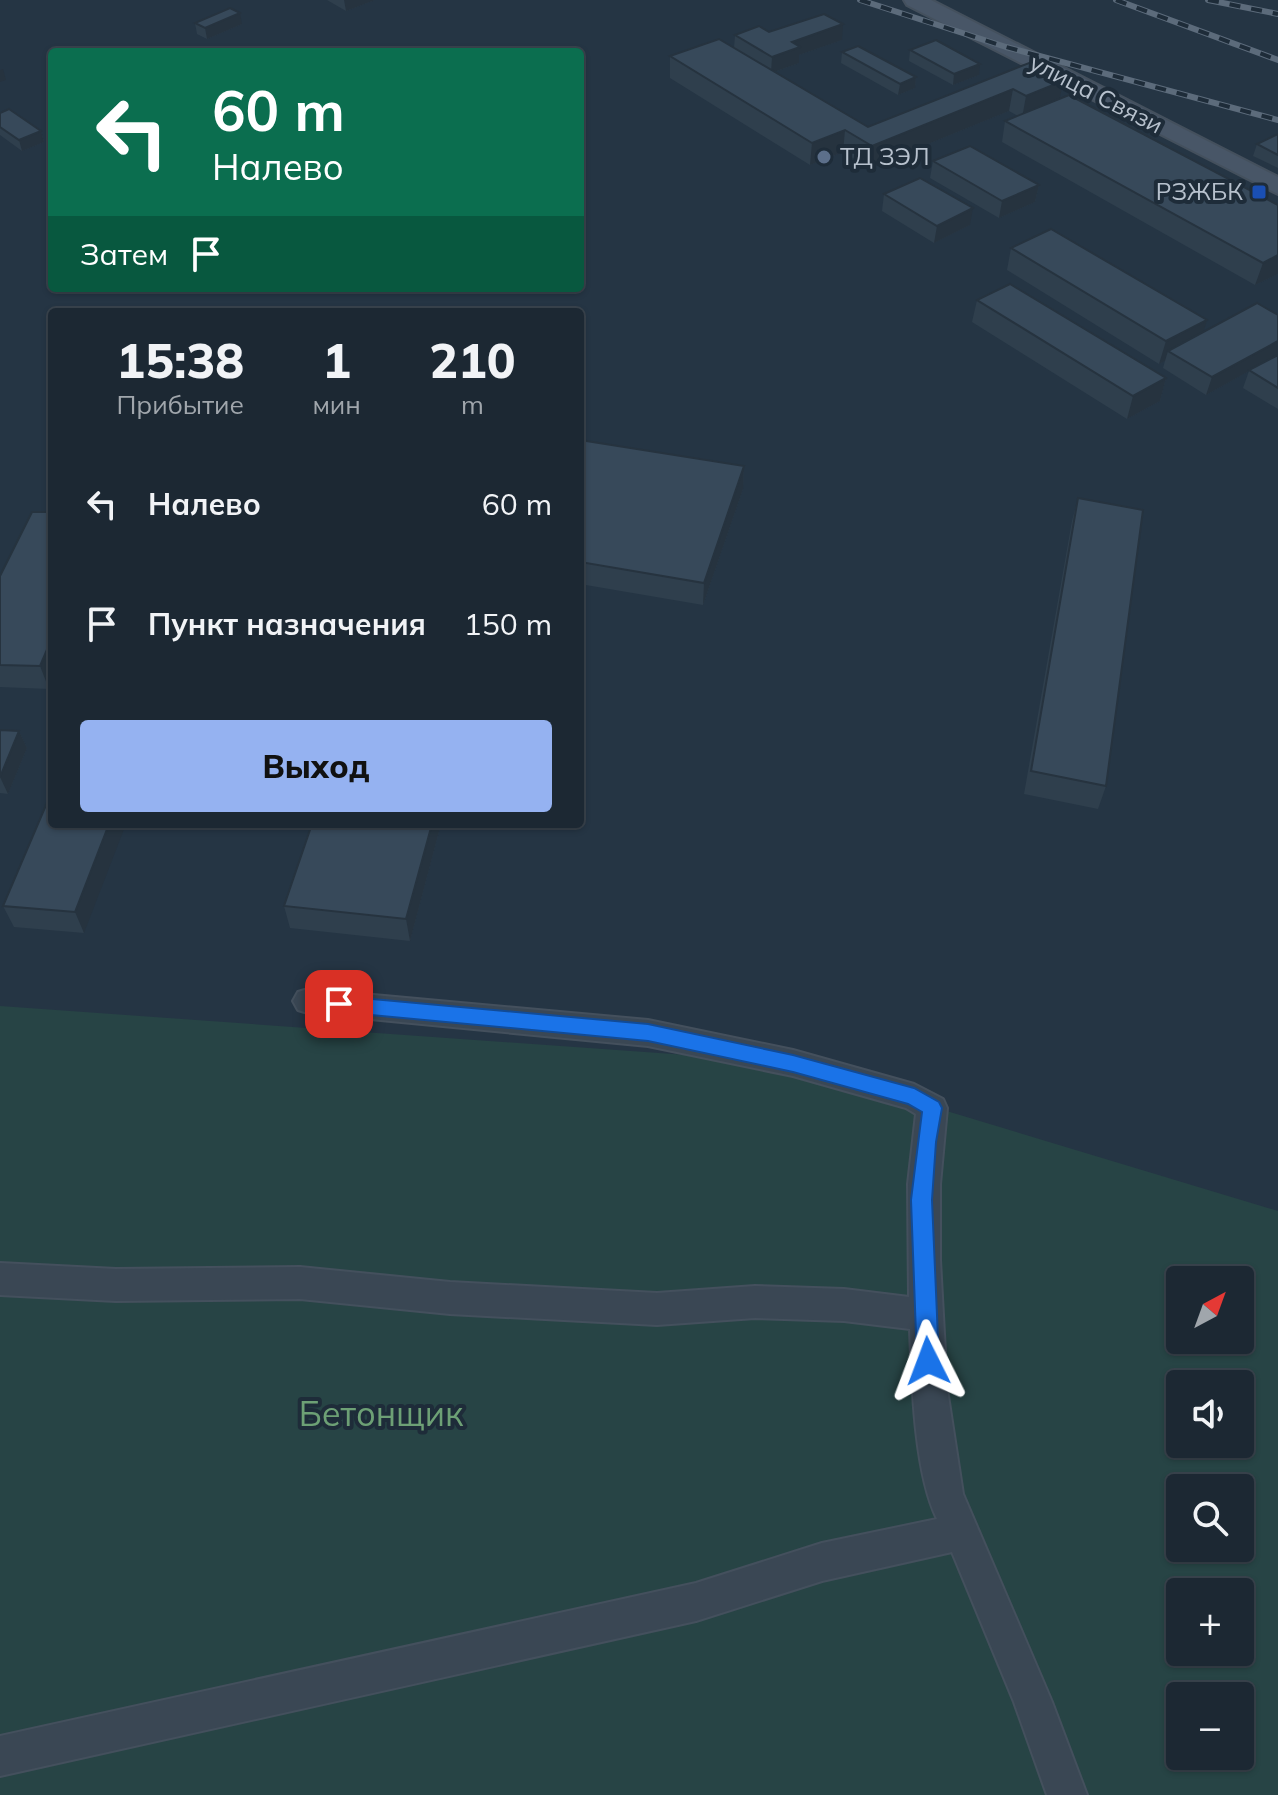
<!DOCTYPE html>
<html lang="ru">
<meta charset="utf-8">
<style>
:root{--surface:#1c2833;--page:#25303b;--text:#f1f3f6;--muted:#a0a6ac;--line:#3a444e;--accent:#95b2f1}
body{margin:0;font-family:Mulish,sans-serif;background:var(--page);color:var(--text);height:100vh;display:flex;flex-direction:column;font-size:30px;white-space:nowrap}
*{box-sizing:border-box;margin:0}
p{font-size:26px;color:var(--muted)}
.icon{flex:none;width:44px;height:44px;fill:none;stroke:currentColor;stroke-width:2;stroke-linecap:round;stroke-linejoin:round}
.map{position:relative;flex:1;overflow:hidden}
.side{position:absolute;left:48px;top:308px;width:536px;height:520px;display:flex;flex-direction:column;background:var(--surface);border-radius:8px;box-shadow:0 2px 6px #0004,0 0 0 2px var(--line)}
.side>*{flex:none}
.hud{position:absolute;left:48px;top:48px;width:536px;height:244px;border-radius:8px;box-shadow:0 2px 6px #0004,0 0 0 2px var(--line);background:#0b6e4f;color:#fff;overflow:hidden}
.needle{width:52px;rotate:41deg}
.fabs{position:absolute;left:1166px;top:1266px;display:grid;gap:16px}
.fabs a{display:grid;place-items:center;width:88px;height:88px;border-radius:8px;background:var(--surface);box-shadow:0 2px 6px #0004,0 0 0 2px var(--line);font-size:40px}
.pin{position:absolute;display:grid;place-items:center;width:68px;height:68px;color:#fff;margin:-34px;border-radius:16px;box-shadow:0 4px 12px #0006}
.me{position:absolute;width:88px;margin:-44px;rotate:357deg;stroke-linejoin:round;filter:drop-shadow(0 0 6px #0008)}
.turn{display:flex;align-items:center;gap:28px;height:168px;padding:0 32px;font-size:36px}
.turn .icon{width:104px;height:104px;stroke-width:2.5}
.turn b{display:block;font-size:56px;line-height:68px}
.then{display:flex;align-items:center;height:76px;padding:0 32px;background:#0003;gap:16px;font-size:30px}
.eta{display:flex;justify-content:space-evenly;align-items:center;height:136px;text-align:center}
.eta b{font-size:48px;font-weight:800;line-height:56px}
.action{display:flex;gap:16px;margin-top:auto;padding:16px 32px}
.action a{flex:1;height:92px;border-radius:8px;background:var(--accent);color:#111;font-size:32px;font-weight:800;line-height:92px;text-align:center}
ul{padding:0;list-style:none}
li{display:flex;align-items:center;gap:24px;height:120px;padding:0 32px}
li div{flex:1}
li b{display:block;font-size:30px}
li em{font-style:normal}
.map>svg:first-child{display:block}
.green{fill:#274445;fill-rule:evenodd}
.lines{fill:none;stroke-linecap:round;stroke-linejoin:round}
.street-casing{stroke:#44505d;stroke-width:4}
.secondary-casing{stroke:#44505d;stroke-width:4}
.street{fill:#3a4754;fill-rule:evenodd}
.secondary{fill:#485667;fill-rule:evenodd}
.rail-casing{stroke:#5c6b7b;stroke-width:6}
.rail{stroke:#1e2c39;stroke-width:4;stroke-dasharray:11;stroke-linecap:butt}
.wall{fill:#2f3f4d}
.shaded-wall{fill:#26333f}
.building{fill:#37495a;stroke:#26333f;stroke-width:2}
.route{fill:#1a73e8;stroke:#114b97;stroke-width:2}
.service-dot{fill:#5c6f8a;stroke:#1e2c39;stroke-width:3}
.transit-dot{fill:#1a4fb4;stroke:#1e2c39;stroke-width:3}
.labels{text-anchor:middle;stroke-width:8;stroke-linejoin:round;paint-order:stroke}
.far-street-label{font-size:24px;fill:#b7c1cd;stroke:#1e2c39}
.far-poi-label{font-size:24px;fill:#b7c1cd;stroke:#1e2c39;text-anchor:start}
.near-park-label{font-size:34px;fill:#6da075;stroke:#1e2c39}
</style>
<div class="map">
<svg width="1278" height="1795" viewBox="0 0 1278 1795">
<rect width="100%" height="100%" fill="#253544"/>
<!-- green -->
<path class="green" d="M 0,1006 L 784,1062 L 1278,1211 L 1278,1795 L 0,1795 ZM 1180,1280 L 1240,1280 L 1240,1340 L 1180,1340 ZM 1180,1384 L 1240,1384 L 1240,1444 L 1180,1444 ZM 1180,1488 L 1240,1488 L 1240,1548 L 1180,1548 ZM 1180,1592 L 1240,1592 L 1240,1652 L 1180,1652 ZM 1180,1696 L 1240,1696 L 1240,1756 L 1180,1756 Z"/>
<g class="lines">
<!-- street casing -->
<g class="street-casing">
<path id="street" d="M 308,989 L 648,1020 L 793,1050 L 914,1084 L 943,1099 L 947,1108 L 940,1184 L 940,1260 L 947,1389 L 963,1494 L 1052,1702 L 1087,1795 L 1047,1795 L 1014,1702 L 952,1552 L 822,1581 L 696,1621 L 0,1776 L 0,1736 L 696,1583 L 822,1543 L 937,1519 C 914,1472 912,1382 910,1329 L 844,1321 L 755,1318 L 657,1325 L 450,1314 L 300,1299 L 116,1301 L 0,1295 L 0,1263 L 116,1269 L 300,1267 L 450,1282 L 657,1293 L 755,1286 L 844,1289 L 909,1297 L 908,1184 L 916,1114 L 906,1108 L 793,1076 L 648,1046 L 308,1013 L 298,1010 L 293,1001 L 298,992 Z"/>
</g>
<!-- secondary casing -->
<g class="secondary-casing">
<path id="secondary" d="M 904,0 L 931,0 L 1278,177 L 1278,194 L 907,5 Z"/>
</g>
<!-- street -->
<use href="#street" class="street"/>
<!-- secondary -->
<use href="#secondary" class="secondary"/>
<!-- rail casing -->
<g class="rail-casing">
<path id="rail" d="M 860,0 L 1006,47 L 1278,120
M 1116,0 L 1278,60
M 1208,0 L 1278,14"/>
</g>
<!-- rail -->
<use href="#rail" class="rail"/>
</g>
<!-- wall -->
<path class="wall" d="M 327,0 L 375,0 L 346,11 Z
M 195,23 L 242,24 L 207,39 L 197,34 Z
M 769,32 L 842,40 L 799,55 L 799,63 L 774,72 L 868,127 L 1029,63 L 1060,98 L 1278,274 L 1255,285 L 1002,142 L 1005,121 L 1018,116 L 1009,111 L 869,168 L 843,152 L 810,165 L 670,78 L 670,56 L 734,48 L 735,35 Z
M 910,50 L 979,75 L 953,85 L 909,61 Z
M 842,52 L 916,77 L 915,88 L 898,95 L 841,63 Z
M 0,113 L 41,131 L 44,142 L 22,151 L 0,135 Z
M 1278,134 L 1278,168 L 1253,156 L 1257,144 Z
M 933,161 L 1039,185 L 1035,202 L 999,218 L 930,178 Z
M 884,194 L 970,225 L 934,243 L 882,211 Z
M 1011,248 L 1203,332 L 1278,355 L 1278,409 L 1243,388 L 1249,371 L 1206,395 L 1163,368 L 1165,361 L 1159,364 L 1007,270 Z
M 977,300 L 1166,378 L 1160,401 L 1127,419 L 972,322 Z
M 580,440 L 744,466 L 743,489 L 703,605 L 580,584 Z
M 1078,498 L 1106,786 L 1098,809 L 1024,794 L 1072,521 Z
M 32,512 L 49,689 L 0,687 L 0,576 Z
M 0,730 L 19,731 L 27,748 L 8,794 L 0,793 Z
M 52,791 L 84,933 L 14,927 L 3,906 Z
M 312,824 L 441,824 L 410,941 L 290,928 L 284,906 Z"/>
<!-- shaded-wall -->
<path class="shaded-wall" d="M 344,0 L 375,0 L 346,11 Z
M 240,13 L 242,24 L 207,39 L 205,28 Z
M 843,24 L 842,40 L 799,55 L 799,63 L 771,73 L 772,57 L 792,42 Z
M 980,64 L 979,75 L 953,85 L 954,74 Z
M 3,69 L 6,80 L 0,82 L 0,70 Z
M 916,77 L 915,88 L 898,95 L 900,84 Z
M 1063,81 L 1059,103 L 1022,118 L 1026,96 Z
M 1013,89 L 1009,111 L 869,168 L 872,146 Z
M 845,130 L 843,152 L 810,165 L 812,143 Z
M 41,131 L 44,142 L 22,151 L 19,140 Z
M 1039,185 L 1035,202 L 999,218 L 1002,201 Z
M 973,208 L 970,225 L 934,243 L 937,226 Z
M 1278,255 L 1278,274 L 1255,285 L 1263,263 Z
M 1207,320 L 1200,343 L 1168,351 L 1165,361 L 1159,364 L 1166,341 Z
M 1278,341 L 1278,355 L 1206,395 L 1212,377 Z
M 1166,378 L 1160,401 L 1127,419 L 1133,396 Z
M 744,466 L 743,489 L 703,605 L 704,583 Z
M 52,638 L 52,681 L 49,689 L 40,666 Z
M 19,731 L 27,748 L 8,794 L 0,777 Z
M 109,824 L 126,824 L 84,933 L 75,912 Z
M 432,824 L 441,824 L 410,941 L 406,919 Z"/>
<!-- building -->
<path class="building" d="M 230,8 L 240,13 L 205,28 L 195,23 Z
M 824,14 L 843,24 L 792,42 L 800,47 L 772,57 L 735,35 L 759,26 L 769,32 Z
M 719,39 L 868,127 L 1029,63 L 1063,81 L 1026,96 L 1013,89 L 872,146 L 845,130 L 812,143 L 670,56 Z
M 936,40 L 980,64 L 954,74 L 910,50 Z
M 858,46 L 916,77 L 900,84 L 842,52 Z
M 1069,95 L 1278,205 L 1278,255 L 1263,263 L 1005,121 Z
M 9,109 L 41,131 L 19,140 L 0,127 L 0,113 Z
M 1278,134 L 1278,155 L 1257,144 Z
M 970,146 L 1039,185 L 1002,201 L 933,161 Z
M 920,178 L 973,208 L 937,226 L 884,194 Z
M 1051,229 L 1207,320 L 1166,341 L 1011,248 Z
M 1010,284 L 1166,378 L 1133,396 L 977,300 Z
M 1257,303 L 1278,315 L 1278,341 L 1212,377 L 1168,351 Z
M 1278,355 L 1278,388 L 1249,370 Z
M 580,440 L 744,466 L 704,583 L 580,562 Z
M 1078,498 L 1143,510 L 1106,786 L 1031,771 Z
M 32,512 L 52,512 L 52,638 L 40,666 L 0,665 L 0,576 Z
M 0,730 L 19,731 L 0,777 Z
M 52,791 L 52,824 L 109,824 L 75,912 L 3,906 Z
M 312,824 L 432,824 L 406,919 L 284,906 Z"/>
<!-- route -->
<path class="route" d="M 339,996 L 648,1024 L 793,1055 L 914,1088 L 939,1102 L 942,1108 L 936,1142 L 932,1200 L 939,1361 L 936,1368 L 928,1372 L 920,1368 L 917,1361 L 911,1200 L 922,1112 L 908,1104 L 793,1072 L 648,1041 L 339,1012 L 333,1010 L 330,1004 L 333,999 Z"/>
<!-- markers -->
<circle class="service-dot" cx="824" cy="157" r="8"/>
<rect class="transit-dot" x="1251" y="184" width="16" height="16" rx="4"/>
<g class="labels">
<!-- far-street labels -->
<g class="far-street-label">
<text transform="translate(1096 94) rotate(27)" y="8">улица Связи</text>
</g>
<!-- far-poi labels -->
<g class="far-poi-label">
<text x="840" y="165">ТД ЗЭЛ</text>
<text x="1243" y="200" text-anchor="end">РЗЖБК</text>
</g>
<!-- near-park labels -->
<g class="near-park-label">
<text x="381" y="1426">Бетонщик</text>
</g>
</g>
</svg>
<div class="fabs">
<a><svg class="needle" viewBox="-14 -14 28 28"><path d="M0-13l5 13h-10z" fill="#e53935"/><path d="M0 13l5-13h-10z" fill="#a0a6ac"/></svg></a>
<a><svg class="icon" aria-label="sound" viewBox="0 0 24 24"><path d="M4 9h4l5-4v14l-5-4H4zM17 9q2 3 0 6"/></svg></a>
<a><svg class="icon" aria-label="search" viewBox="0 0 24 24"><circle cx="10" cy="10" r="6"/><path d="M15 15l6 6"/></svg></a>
<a>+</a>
<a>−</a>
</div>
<div class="pin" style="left:339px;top:1004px;background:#d93025"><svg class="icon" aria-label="arrive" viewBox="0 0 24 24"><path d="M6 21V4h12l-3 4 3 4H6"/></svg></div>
<svg class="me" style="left:928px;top:1361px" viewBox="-20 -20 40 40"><path d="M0-17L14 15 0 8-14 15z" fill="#1a73e8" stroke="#fff" stroke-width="4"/></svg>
<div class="hud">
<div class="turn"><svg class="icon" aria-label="left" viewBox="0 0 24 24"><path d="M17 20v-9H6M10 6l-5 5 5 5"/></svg><div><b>60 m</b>Налево</div></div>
<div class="then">Затем<svg class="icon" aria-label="arrive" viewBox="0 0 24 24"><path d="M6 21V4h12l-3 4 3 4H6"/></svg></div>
</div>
<section class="side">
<div class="eta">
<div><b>15:38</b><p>Прибытие</p></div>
<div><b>1</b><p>мин</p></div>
<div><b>210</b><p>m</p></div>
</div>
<ul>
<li><svg class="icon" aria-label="left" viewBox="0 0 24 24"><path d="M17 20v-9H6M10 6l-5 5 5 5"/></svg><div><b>Налево</b></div><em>60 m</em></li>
<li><svg class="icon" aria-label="arrive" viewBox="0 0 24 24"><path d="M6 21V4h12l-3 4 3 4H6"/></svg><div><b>Пункт назначения</b></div><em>150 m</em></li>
</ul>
<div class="action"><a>Выход</a></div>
</section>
</div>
